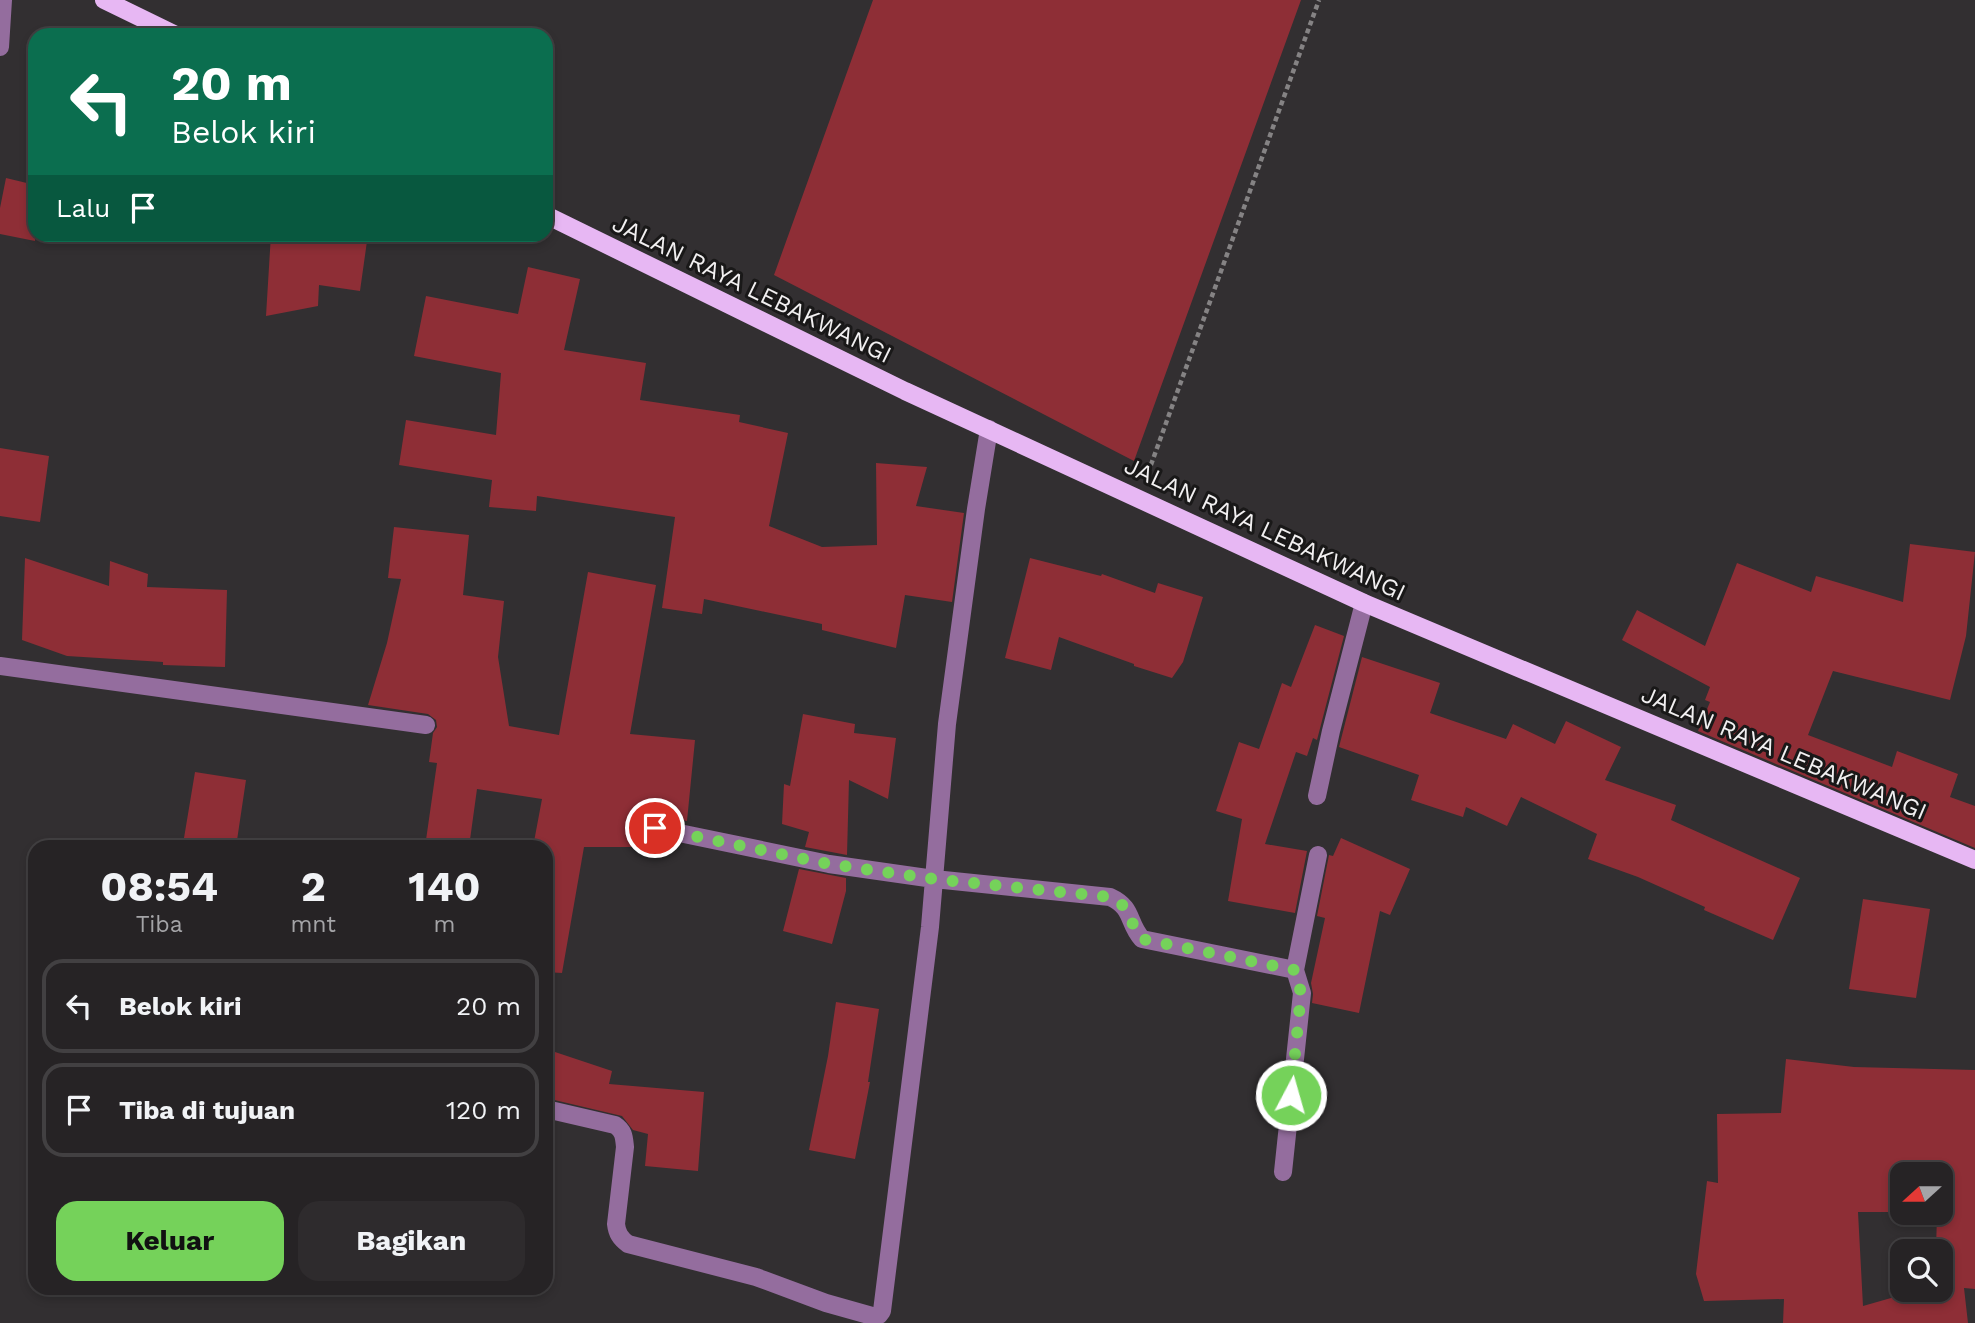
<!DOCTYPE html>
<html lang="id">
<style>
:root{--surface:#262325;--page:#2e2b2d;--text:#f1f3f6;--muted:#a4a4a7;--line:#424042;--accent:#75d25a}
body{margin:0;font-family:"Work Sans",sans-serif;background:var(--page);color:var(--text);height:100vh;display:flex;flex-direction:column;font-size:26px;white-space:nowrap}
*{box-sizing:border-box;margin:0}
p{font-size:23px;color:var(--muted)}
.icon{flex:none;width:38px;height:38px;fill:none;stroke:currentColor;stroke-width:2;stroke-linecap:round;stroke-linejoin:round}
.map{position:relative;flex:1;overflow:hidden}
.side{position:absolute;left:28px;top:840px;width:525px;height:455px;display:flex;flex-direction:column;background:var(--surface);border-radius:21px;box-shadow:0 4px 10px #0003,0 0 0 2px var(--line)}
.side>*{flex:none}
.guide{position:absolute;left:28px;top:28px;width:525px;height:214px;border-radius:21px;box-shadow:0 4px 10px #0003,0 0 0 2px var(--line);background:#0b6e4f;color:#fff;overflow:hidden}
.needle{width:46px;rotate:249deg}
.tools{position:absolute;left:1890px;top:1162px;display:grid;gap:14px}
.tools a{display:grid;place-items:center;width:63px;height:63px;border-radius:14px;background:var(--surface);box-shadow:0 4px 10px #0003,0 0 0 2px var(--line);font-size:35px}
.pin{position:absolute;display:grid;place-items:center;width:60px;height:60px;color:#fff;margin:-30px;border:4px solid #fff;border-radius:50%;box-shadow:0 2px 7px #0007}
.me{position:absolute;width:77px;margin:-38px;rotate:6deg;stroke-linejoin:round;filter:drop-shadow(0 0 5px #0008)}
.turn{display:flex;align-items:center;gap:24px;height:147px;padding:0 28px;font-size:32px}
.turn .icon{width:91px;height:91px;stroke-width:2.5}
.turn b{display:block;font-size:49px;line-height:60px}
.then{display:flex;align-items:center;height:66px;padding:0 28px;background:#0003;gap:14px;font-size:26px}
.eta{display:flex;justify-content:space-evenly;align-items:center;height:119px;text-align:center}
.eta b{font-size:42px;font-weight:700;line-height:49px}
.cta{display:flex;gap:14px;margin-top:auto;padding:14px 28px}
.cta a{flex:1;height:80px;border-radius:21px;background:var(--accent);color:#111;font-size:28px;font-weight:700;line-height:80px;text-align:center}
.cta a+a{background:var(--page);color:var(--text)}
ul{padding:0;list-style:none}
li{display:flex;align-items:center;gap:21px;height:94px;margin:0 14px 10px;padding:0 14px;border:4px solid var(--line);border-radius:21px}
li div{flex:1}
li b{display:block;font-size:26px}
li em{font-style:normal}
.map>svg:first-child{display:block}
.building{fill:#8e2e36;fill-rule:evenodd}
.lines{fill:none;stroke-linecap:round;stroke-linejoin:round}
.path{stroke:#858384;stroke-width:4.5;stroke-dasharray:5 3.5;stroke-linecap:butt}
.minor{stroke:#946d9e;stroke-width:18}
.major{stroke:#e7b7f3;stroke-width:18}
.route{stroke:#75d25a;stroke-width:12;stroke-dasharray:0 21.6}
.labels{text-anchor:middle;stroke-width:6;stroke-linejoin:round;paint-order:stroke}
.street-label{font-size:24px;fill:#f2f0f1;stroke:#191818}
</style>
<div class="map">
<svg width="1975" height="1323" viewBox="0 0 1975 1323">
<rect width="100%" height="100%" fill="#322f31"/>
<!-- building -->
<path class="building" d="M 873,0 L 1301,0 L 1134,461 L 774,275 Z
M 6,178 L 35,185 L 35,241 L 0,234 L 0,208 Z
M 271,234 L 338,237 L 338,234 L 368,234 L 360,291 L 319,285 L 318,306 L 266,316 Z
M 528,267 L 580,279 L 564,350 L 646,363 L 640,400 L 740,415 L 739,422 L 788,433 L 769,526 L 822,547 L 877,545 L 876,463 L 927,467 L 916,506 L 964,513 L 952,602 L 905,595 L 896,648 L 822,630 L 822,624 L 704,599 L 702,614 L 662,608 L 675,517 L 537,496 L 536,511 L 489,507 L 492,480 L 399,465 L 406,420 L 496,435 L 501,373 L 414,356 L 426,296 L 518,314 Z
M 0,448 L 49,456 L 40,522 L 0,516 Z
M 394,527 L 469,535 L 463,595 L 504,601 L 498,657 L 509,726 L 559,735 L 588,572 L 656,585 L 630,734 L 695,740 L 687,821 L 657,817 L 647,820 L 644,826 L 645,832 L 648,837 L 658,840 L 658,847 L 584,847 L 562,973 L 546,972 L 546,847 L 533,847 L 542,799 L 477,789 L 469,847 L 425,847 L 437,763 L 429,762 L 433,733 L 437,727 L 436,720 L 428,714 L 368,705 L 387,643 L 401,579 L 388,578 Z
M 1910,544 L 1975,552 L 1966,636 L 1950,700 L 1833,671 L 1808,735 L 1892,767 L 1897,751 L 1958,774 L 1950,797 L 1975,806 L 1975,848 L 1698,731 L 1710,702 L 1705,700 L 1710,687 L 1622,640 L 1637,610 L 1705,646 L 1737,563 L 1811,592 L 1816,576 L 1903,602 Z
M 25,558 L 109,586 L 110,561 L 148,574 L 147,587 L 227,590 L 225,667 L 163,665 L 163,662 L 67,656 L 22,640 Z
M 1030,558 L 1101,576 L 1102,574 L 1155,593 L 1158,583 L 1203,597 L 1183,662 L 1172,678 L 1134,666 L 1134,664 L 1059,637 L 1051,670 L 1005,658 Z
M 1315,625 L 1344,636 L 1317,740 L 1313,738 L 1307,756 L 1296,752 L 1265,844 L 1307,851 L 1295,913 L 1228,901 L 1242,819 L 1216,811 L 1239,742 L 1259,749 L 1282,683 L 1291,687 Z
M 1362,657 L 1440,683 L 1430,713 L 1506,739 L 1513,724 L 1555,744 L 1566,721 L 1621,747 L 1605,780 L 1676,805 L 1671,820 L 1800,878 L 1773,940 L 1704,910 L 1705,907 L 1638,877 L 1588,859 L 1597,834 L 1521,797 L 1507,826 L 1466,807 L 1463,817 L 1411,800 L 1419,775 L 1339,747 Z
M 803,714 L 855,724 L 854,733 L 896,738 L 888,799 L 849,780 L 847,855 L 805,847 L 809,832 L 782,824 L 784,784 L 790,786 Z
M 195,772 L 246,780 L 236,847 L 202,847 L 183,844 Z
M 1341,838 L 1410,869 L 1390,915 L 1380,911 L 1359,1013 L 1312,1003 L 1313,994 L 1311,983 L 1325,918 L 1317,916 L 1329,855 L 1333,856 Z
M 799,869 L 846,878 L 846,891 L 832,944 L 783,931 Z
M 1863,899 L 1930,909 L 1916,998 L 1849,989 Z
M 836,1002 L 879,1009 L 868,1082 L 870,1082 L 855,1159 L 809,1150 L 828,1056 Z
M 546,1049 L 612,1071 L 609,1084 L 704,1092 L 698,1171 L 645,1166 L 648,1134 L 633,1130 L 622,1116 L 546,1098 Z
M 1786,1059 L 1854,1067 L 1975,1070 L 1975,1289 L 1964,1288 L 1968,1323 L 1783,1323 L 1784,1299 L 1704,1301 L 1696,1274 L 1707,1181 L 1718,1183 L 1717,1114 L 1781,1113 ZM 1902,1174 L 1941,1174 L 1941,1213 L 1937,1213 L 1936,1251 L 1941,1251 L 1941,1290 L 1919,1290 L 1863,1306 L 1858,1212 L 1902,1212 Z"/>
<g class="lines">
<!-- path -->
<path class="path" d="M 1148,473 L 1319,0"/>
<!-- minor -->
<path class="minor" d="M 0,47 L 3,0
M 0,666 L 426,725
M 1317,796 L 1331,731 L 1364,603
M 655,828 L 829,864 L 934,879 L 1110,897 C 1134,908 1127,922 1142,939 L 1295,970 L 1302,993 L 1283,1172
M 1295,970 L 1318,855
M 546,1109 L 615,1125 C 624,1131 624,1137 625,1147 L 616,1224 C 617,1233 620,1238 628,1244 L 756,1277 L 826,1303 L 872,1316 L 879,1315 L 882,1311 L 930,927 L 947,724 L 976,509 L 989,429"/>
<!-- major -->
<path class="major" d="M 104,0 L 176,35
M 546,215 L 905,391 L 1364,603 L 1975,860"/>
</g>
<g class="lines">
<!-- route -->
<path class="route" d="M 655,828 L 829,864 L 934,879 L 1110,897 C 1135,909 1127,922 1142,939 L 1295,970 L 1301,993 L 1291,1095"/>
</g>
<g class="labels">
<!-- street labels -->
<g class="street-label">
<text transform="translate(752 289) rotate(26)" y="8">JALAN RAYA LEBAKWANGI</text>
<text transform="translate(1265 529) rotate(25)" y="8">JALAN RAYA LEBAKWANGI</text>
<text transform="translate(1784 753) rotate(23)" y="8">JALAN RAYA LEBAKWANGI</text>
</g>
</g>
</svg>
<div class="tools">
<a><svg class="needle" viewBox="-14 -14 28 28"><path d="M0-13l5 13h-10z" fill="#e53935"/><path d="M0 13l5-13h-10z" fill="#a4a4a7"/></svg></a>
<a><svg class="icon" aria-label="search" viewBox="0 0 24 24"><circle cx="10" cy="10" r="6"/><path d="M15 15l6 6"/></svg></a>
</div>
<div class="pin" style="left:655px;top:828px;background:#d93025"><svg class="icon" aria-label="arrive" viewBox="0 0 24 24"><path d="M6 21V4h12l-3 4 3 4H6"/></svg></div>
<svg class="me" style="left:1291px;top:1095px" viewBox="-20 -20 40 40"><circle r="17" fill="#75d25a" stroke="#fff" stroke-width="3"/><path d="M0-11L8 9 0 5-8 9z" fill="#fff"/></svg>
<div class="guide">
<div class="turn"><svg class="icon" aria-label="left" viewBox="0 0 24 24"><path d="M17 20v-9H6M10 6l-5 5 5 5"/></svg><div><b>20 m</b>Belok kiri</div></div>
<div class="then">Lalu<svg class="icon" aria-label="arrive" viewBox="0 0 24 24"><path d="M6 21V4h12l-3 4 3 4H6"/></svg></div>
</div>
<section class="side">
<div class="eta">
<div><b>08:54</b><p>Tiba</p></div>
<div><b>2</b><p>mnt</p></div>
<div><b>140</b><p>m</p></div>
</div>
<ul>
<li><svg class="icon" aria-label="left" viewBox="0 0 24 24"><path d="M17 20v-9H6M10 6l-5 5 5 5"/></svg><div><b>Belok kiri</b></div><em>20 m</em></li>
<li><svg class="icon" aria-label="arrive" viewBox="0 0 24 24"><path d="M6 21V4h12l-3 4 3 4H6"/></svg><div><b>Tiba di tujuan</b></div><em>120 m</em></li>
</ul>
<div class="cta"><a>Keluar</a><a>Bagikan</a></div>
</section>
</div>
